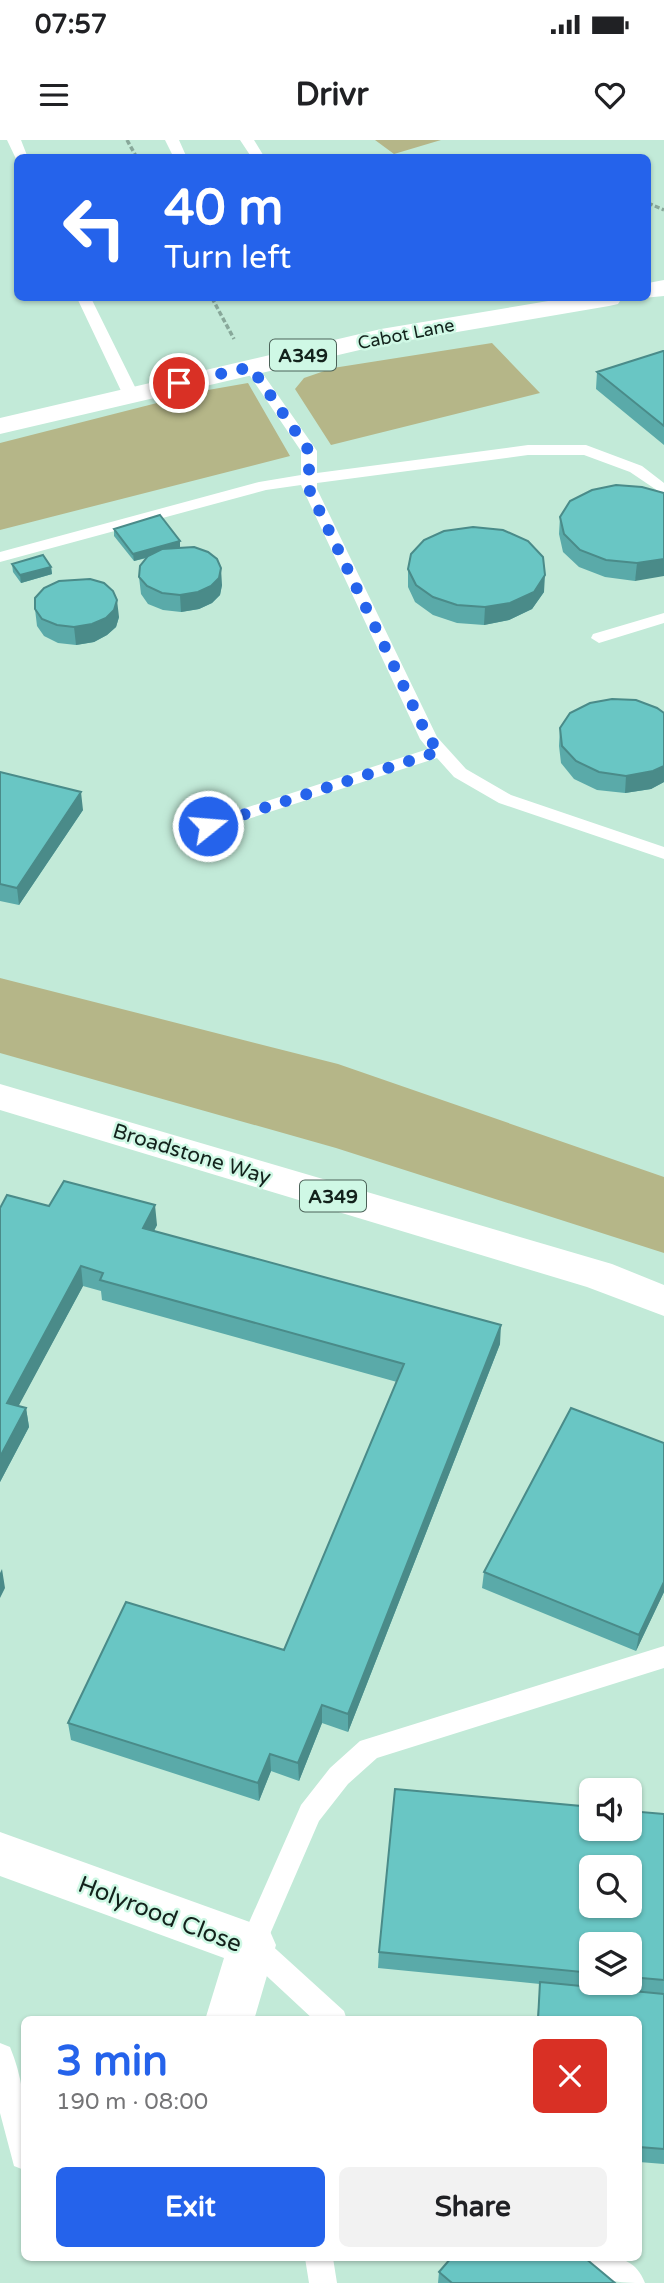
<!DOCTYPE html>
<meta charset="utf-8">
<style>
:root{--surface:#fff;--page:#f2f2f2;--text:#202124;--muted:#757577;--accent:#2563eb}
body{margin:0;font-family:"Varela Round",sans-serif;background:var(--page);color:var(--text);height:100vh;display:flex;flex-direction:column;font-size:26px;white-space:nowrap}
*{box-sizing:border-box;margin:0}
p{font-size:23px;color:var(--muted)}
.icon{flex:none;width:38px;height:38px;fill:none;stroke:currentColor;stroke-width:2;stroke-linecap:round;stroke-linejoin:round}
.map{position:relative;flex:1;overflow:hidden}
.sheet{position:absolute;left:21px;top:1876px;width:621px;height:245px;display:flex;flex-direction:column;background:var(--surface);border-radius:10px;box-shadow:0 2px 5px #0004}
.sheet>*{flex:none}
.hud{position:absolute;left:14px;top:14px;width:637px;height:147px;border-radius:10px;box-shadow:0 2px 5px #0004;background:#2563eb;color:#fff;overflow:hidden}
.controls{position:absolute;left:579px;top:1638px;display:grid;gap:14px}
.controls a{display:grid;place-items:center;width:63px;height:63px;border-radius:10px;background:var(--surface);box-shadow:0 2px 5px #0004;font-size:35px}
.pin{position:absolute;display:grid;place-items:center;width:60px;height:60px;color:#fff;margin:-30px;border:4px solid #fff;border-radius:50%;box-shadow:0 2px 7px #0007}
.me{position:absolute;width:77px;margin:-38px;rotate:73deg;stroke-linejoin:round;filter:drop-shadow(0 0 5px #0008)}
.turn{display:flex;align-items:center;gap:24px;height:147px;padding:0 35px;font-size:32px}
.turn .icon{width:91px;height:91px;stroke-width:2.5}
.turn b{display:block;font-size:49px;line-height:60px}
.round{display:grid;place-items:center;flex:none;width:74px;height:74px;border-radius:10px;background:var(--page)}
.summary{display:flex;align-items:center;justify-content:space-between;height:119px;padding:0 35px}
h1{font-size:42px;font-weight:700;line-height:52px;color:var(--accent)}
.primary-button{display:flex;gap:14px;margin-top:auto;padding:14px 35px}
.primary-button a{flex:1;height:80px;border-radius:10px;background:var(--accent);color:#fff;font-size:28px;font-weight:700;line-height:80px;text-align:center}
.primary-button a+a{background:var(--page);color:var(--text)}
.status{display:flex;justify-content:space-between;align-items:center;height:49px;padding:0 35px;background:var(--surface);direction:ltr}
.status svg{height:19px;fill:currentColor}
header{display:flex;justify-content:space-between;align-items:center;height:91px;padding:0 35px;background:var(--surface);font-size:32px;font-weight:700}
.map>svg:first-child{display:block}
.green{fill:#b5b688}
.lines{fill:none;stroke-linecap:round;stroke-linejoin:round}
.path{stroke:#88a89a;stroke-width:3.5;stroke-dasharray:5 2.5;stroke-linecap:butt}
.lane{fill:#fff;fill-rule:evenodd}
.street{fill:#fff;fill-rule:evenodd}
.primary{fill:#fff;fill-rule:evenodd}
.wall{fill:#5aaaa9;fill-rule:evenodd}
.shaded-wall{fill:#4a8b89}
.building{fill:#69c6c4;stroke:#4a8b89;stroke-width:2;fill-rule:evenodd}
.route{stroke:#2563eb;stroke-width:12;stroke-dasharray:0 21.6}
.labels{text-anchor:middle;stroke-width:5;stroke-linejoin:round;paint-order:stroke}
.far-street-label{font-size:18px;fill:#13221c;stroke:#cff8e5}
.shield{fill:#cff8e5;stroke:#4b6258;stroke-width:2}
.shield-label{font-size:19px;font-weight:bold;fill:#13221c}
.street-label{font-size:21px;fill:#13221c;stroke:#cff8e5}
.near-street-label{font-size:24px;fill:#13221c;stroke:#cff8e5}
</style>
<div class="status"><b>07:57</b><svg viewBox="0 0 49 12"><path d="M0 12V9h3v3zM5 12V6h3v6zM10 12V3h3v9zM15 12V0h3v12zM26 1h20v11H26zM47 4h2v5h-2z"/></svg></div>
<header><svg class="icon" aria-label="menu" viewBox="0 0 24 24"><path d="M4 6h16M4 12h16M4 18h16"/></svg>Drivr<svg class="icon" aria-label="heart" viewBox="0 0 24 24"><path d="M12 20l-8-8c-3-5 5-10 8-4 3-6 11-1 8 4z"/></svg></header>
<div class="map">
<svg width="664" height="2143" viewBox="0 0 664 2143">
<rect width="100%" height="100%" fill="#c2ead8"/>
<!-- green -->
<path class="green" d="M 375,0 L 441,0 L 394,14 Z
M 492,203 L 540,253 L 331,305 L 295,249 L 304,238 L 333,228 Z
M 248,243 L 290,316 L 0,390 L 0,303 L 208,250 Z
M 0,838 L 338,924 L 664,1037 L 664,1113 L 336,1008 L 0,913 Z"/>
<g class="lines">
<!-- path -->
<path class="path" d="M 127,0 L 137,18
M 648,63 L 664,70
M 212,158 L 234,199"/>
<!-- lane -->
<path class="lane" d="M 7,0 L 21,0 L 28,18 L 18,18 L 17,21 Z
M 165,0 L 179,0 L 187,18 L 174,18 Z
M 240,0 L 254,0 L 265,18 L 252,18 Z
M 77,158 L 91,158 L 139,255 L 136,258 L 131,260 L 123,255 Z
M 251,223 L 256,224 L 317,311 L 317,333 L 528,305 L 586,305 L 642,326 L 664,343 L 664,355 L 630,332 L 584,315 L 528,315 L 317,343 L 317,349 L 437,597 L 466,629 L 511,655 L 664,707 L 664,719 L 499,663 L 454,637 L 437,618 L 214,690 L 202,690 L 199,686 L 202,682 L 428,609 L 420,599 L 301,345 L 266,350 L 0,422 L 0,412 L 259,342 L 301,335 L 301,311 L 244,227 Z
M 664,473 L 664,483 L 599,503 L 591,498 L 593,494 Z
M 664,1506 L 664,1528 L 377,1618 L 348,1644 L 319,1681 L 267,1801 L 344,1871 L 347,1880 L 314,1880 L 243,1814 L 239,1805 L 301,1665 L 330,1628 L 360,1601 Z
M 0,1903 L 10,1907 C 26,1945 28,1990 24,2030 L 14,2026 L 0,1973 Z
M 305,2118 L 333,2118 L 337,2143 L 309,2143 Z
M 586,2118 C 612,2116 634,2115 645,2143 C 619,2143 598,2143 586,2118 Z"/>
<!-- street -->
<path class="street" d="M 0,1692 L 269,1789 L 276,1805 L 254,1880 L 205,1880 L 224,1818 L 0,1736 Z"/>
<!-- primary -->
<path class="primary" d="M 664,140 L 664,156 L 643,158 L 648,158 L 648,143 Z
M 566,158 L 622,158 L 618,164 L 609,166 L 381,205 L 0,294 L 0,278 L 381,189 Z
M 0,944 L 612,1124 L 664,1145 L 664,1176 L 587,1147 L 0,970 Z"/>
</g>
<!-- wall -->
<path class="wall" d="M 664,211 L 664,305 L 596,249 L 597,232 Z
M 664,353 L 635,441 L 605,437 L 579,427 L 563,412 L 559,394 L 560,377 Z
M 114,389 L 180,401 L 180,408 L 222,445 L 220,455 L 212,463 L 199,469 L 181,472 L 163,470 L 148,464 L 141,454 L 139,437 L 147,418 L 134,421 L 114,396 Z
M 12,424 L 51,427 L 52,434 L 21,443 L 13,432 Z
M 408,429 L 544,452 L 532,469 L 509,480 L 484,485 L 457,483 L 433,475 L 415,462 L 408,447 Z
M 35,469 L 119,477 L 116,487 L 107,495 L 94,502 L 76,505 L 58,503 L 44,496 L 37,486 Z
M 664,573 L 664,642 L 651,649 L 625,653 L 597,650 L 574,639 L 561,623 L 559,606 L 560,588 Z
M 0,632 L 83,670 L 19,765 L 0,761 Z
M 49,1066 L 157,1085 L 154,1091 L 500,1204 L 348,1592 L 322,1583 L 299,1641 L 271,1631 L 259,1661 L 71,1600 L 68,1583 L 284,1510 L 397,1242 L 102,1160 L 101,1151 L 83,1146 L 18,1266 L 26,1268 L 29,1287 L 0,1342 L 0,1068 Z
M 664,1303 L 664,1452 L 636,1511 L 482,1448 L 484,1432 Z
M 664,1674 L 664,2024 L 639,2022 L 639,1880 L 537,1880 L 540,1844 L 378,1828 L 379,1812 ZM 592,1804 L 630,1804 L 630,1843 L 592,1843 Z
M 439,2132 L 615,2143 L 438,2143 Z"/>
<!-- shaded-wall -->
<path class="shaded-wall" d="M 180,401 L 180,408 L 134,421 L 133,414 Z
M 664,419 L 664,436 L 635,441 L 637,423 Z
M 51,427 L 52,434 L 21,443 L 20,435 Z
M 221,428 L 222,445 L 220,455 L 212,463 L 199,469 L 181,472 L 180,455 Z
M 545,435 L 544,452 L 532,469 L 509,480 L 484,485 L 485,467 Z
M 117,460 L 119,477 L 116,487 L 107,495 L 94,502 L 76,505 L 74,487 Z
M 664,626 L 664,642 L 651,649 L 625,653 L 626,636 Z
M 81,652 L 83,670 L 19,765 L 17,748 Z
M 155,1065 L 157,1085 L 145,1107 L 143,1088 Z
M 81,1126 L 83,1146 L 10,1282 L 7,1263 Z
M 501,1185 L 500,1204 L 348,1592 L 348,1574 Z
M 26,1268 L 29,1287 L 0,1342 L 0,1317 Z
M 2,1429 L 5,1448 L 0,1458 L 0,1433 Z
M 664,1442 L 664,1452 L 636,1511 L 639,1495 Z
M 322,1565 L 322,1583 L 299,1641 L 298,1623 Z
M 270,1614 L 271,1631 L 259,1661 L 258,1643 Z"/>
<!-- building -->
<path class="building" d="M 663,211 L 664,211 L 664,286 L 597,232 Z
M 616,345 L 642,347 L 664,353 L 664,419 L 637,423 L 606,420 L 580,410 L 564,394 L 560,377 L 570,361 L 592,350 Z
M 160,375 L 180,401 L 133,414 L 114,389 Z
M 473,387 L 503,390 L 528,401 L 543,417 L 545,435 L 534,452 L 510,463 L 485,467 L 457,465 L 433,457 L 416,445 L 408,429 L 411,414 L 424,400 L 444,391 Z
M 194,407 L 208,412 L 217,419 L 221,428 L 219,438 L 211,446 L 198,452 L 180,455 L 162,453 L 147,446 L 139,437 L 140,426 L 148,416 L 162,409 Z
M 43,415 L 51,427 L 20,435 L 12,424 Z
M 90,439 L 104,443 L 113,451 L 117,460 L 114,470 L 106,478 L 92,484 L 74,487 L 57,485 L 42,479 L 35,469 L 35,458 L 44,448 L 59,441 Z
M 612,559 L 636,560 L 657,568 L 664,573 L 664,626 L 653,631 L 626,636 L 599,632 L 576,621 L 562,606 L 560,588 L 570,573 L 590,563 Z
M 0,632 L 81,652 L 17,748 L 0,744 Z
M 64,1041 L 155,1065 L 143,1088 L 501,1185 L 348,1574 L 322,1565 L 298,1623 L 270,1614 L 258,1643 L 68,1583 L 126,1462 L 284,1510 L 404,1224 L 100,1140 L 103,1133 L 81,1126 L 7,1263 L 26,1268 L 0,1317 L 0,1068 L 7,1055 L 49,1066 Z
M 571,1268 L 664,1303 L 664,1442 L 639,1495 L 484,1432 Z
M 395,1649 L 592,1667 L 592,1689 L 630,1689 L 630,1671 L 664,1674 L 664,1840 L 630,1837 L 630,1804 L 592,1804 L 592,1833 L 379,1812 ZM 592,1727 L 630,1727 L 630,1766 L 592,1766 Z
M 540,1842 L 664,1854 L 664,2009 L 639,2007 L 639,1880 L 538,1880 Z
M 451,2118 L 585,2118 L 615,2143 L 452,2143 L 439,2132 Z"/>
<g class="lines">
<!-- route -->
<path class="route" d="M 179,243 L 251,227 L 309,311 L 309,349 L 429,599 L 440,611 L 208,686"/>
</g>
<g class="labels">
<!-- far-street labels -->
<g class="far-street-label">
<text transform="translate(406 194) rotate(-11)" y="6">Cabot Lane</text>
</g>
<!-- shield labels -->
<g class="shield">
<rect x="270" y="199.5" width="66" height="31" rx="5"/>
<rect x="300" y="1040.5" width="66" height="31" rx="5"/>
</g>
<g class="shield-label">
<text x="303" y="222">A349</text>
<text x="333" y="1063">A349</text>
</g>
<!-- street labels -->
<g class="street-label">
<text transform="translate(192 1014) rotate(17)" y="7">Broadstone Way</text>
</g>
<!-- near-street labels -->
<g class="near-street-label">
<text transform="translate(160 1774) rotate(21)" y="8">Holyrood Close</text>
</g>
</g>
</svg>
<div class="controls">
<a><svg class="icon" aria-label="sound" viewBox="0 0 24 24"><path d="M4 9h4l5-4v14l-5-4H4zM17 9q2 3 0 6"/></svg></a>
<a><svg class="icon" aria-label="search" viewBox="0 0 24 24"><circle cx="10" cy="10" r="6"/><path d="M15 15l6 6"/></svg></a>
<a><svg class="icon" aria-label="layers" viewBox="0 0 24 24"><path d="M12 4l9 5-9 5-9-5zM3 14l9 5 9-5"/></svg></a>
</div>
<div class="pin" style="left:179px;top:243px;background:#d93025"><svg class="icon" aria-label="arrive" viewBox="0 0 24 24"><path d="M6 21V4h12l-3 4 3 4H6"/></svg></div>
<svg class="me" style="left:208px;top:686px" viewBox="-20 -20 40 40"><circle r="17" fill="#2563eb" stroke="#fff" stroke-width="3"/><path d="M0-11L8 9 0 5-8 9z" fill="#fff"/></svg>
<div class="hud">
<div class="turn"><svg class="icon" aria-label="left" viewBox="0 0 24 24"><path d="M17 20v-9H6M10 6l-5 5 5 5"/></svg><div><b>40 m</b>Turn left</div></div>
</div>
<section class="sheet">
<div class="summary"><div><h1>3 min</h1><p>190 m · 08:00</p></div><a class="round" style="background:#d93025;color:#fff"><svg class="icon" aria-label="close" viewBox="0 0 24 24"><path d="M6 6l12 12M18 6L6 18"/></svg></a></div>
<div class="primary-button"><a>Exit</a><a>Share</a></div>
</section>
</div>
